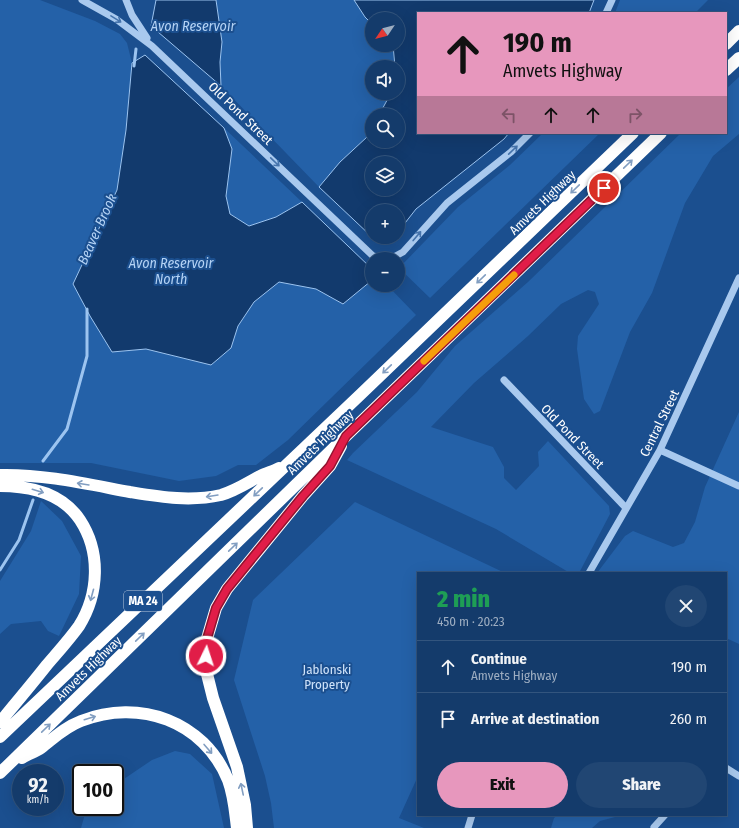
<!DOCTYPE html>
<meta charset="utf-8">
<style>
:root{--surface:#143b6b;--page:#214673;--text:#f1f3f6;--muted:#9dadc1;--line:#33557e;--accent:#e797bd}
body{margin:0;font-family:"Fira Sans Condensed",sans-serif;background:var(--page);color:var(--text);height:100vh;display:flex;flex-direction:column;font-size:15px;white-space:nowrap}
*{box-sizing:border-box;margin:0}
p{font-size:13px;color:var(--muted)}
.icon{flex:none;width:22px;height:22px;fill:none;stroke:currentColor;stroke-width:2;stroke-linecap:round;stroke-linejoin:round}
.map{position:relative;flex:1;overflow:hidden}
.drawer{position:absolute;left:417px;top:572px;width:310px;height:244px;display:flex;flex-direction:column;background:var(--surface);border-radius:0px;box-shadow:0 4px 16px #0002,0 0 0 1px var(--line)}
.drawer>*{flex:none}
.top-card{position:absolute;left:417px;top:12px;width:310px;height:122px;border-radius:0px;box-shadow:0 4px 16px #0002,0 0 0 1px var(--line);background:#e797bd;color:#111;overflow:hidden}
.needle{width:26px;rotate:235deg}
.tools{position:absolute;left:365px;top:12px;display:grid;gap:8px}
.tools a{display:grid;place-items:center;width:40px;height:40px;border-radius:50%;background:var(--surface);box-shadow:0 4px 16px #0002,0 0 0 1px var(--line);font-size:20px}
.speed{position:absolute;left:12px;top:764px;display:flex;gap:8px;font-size:20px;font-weight:700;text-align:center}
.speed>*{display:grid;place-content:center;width:52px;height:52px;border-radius:50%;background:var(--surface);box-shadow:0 4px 16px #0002,0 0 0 1px var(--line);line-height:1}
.speed small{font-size:10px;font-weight:400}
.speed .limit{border:2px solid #111;border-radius:6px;background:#fff;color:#111}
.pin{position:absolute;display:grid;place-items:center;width:34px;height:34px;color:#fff;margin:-17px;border:2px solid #fff;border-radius:50%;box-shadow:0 1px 4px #0007}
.me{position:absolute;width:44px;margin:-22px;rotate:4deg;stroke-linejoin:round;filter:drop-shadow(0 0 3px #0008)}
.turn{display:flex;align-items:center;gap:14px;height:84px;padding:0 20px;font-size:18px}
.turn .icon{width:52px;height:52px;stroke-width:2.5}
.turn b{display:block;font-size:28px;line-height:34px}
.lanes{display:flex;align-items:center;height:38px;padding:0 20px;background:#0003;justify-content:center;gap:20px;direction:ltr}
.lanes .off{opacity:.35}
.round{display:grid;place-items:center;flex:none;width:42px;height:42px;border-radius:21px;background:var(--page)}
.head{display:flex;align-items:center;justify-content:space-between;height:68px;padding:0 20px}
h1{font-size:24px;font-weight:800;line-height:30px;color:#1e9e55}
.cta{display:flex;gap:8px;margin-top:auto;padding:8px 20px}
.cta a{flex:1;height:46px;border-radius:24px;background:var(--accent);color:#111;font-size:16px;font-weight:800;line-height:46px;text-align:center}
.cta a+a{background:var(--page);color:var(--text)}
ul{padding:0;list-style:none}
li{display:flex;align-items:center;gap:12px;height:52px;padding:0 20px;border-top:1px solid var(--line)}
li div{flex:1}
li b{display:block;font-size:15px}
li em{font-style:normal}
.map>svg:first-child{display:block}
.green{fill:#2461a8}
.water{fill:#123a6d;stroke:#9cc4f0;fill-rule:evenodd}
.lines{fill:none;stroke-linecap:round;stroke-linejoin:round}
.stream{stroke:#9cc4f0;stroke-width:3}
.minor{stroke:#a9c9ee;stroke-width:7}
.highway{stroke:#fff;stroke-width:12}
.oneway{stroke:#4674ac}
.oneway2{stroke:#829ec1}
.route-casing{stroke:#92132f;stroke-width:10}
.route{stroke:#e11d48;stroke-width:7}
.slow{stroke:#f59e0b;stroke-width:7}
.labels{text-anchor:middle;stroke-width:4;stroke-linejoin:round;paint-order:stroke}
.shield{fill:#1b4f8f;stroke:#bbcadd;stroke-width:1}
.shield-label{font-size:12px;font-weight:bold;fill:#fff}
.street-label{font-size:13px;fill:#fff;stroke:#1b4f8f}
.park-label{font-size:13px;fill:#cfe3fa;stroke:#1b4f8f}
.water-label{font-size:14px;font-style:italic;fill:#b5d3f5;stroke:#1b4f8f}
</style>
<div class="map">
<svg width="739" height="828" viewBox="0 0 739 828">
<rect width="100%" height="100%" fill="#1b4f8f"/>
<!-- green -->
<path class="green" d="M 0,0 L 40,0 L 95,21 L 120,34 L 127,43 L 132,63 L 126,130 L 117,190 L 73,284 L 112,352 L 146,349 L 211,365 L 231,348 L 238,326 L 254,302 L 279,282 L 316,289 L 343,304 L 371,281 L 371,268 L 372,269 L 372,285 L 387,285 L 416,315 L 288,440 L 256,465 L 238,465 L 216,476 L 179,481 L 91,463 L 0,463 Z
M 216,0 L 354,0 L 365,17 L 372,24 L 372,45 L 393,45 L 394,67 L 372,67 L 372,93 L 391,93 L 379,115 L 372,115 L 372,128 L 367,137 L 340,162 L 319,187 L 221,86 L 220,62 L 222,42 Z
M 620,0 L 708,0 L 695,13 L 615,13 Z
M 739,77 L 739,134 L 713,156 L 685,203 L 652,293 L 630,332 L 600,411 L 594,414 L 584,399 L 577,349 L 578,336 L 599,304 L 595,292 L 588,290 L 561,304 L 528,336 L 474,383 L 431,427 L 493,447 L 504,467 L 504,478 L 516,490 L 539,466 L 538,452 L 548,441 L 609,506 L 610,514 L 579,573 L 570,573 L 496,529 L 347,460 L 353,453 L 417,392 L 455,346 L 528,282 L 681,133 L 726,133 L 726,89 Z
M 224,128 L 302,202 L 276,217 L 249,226 L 230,214 L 226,196 L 232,149 Z
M 543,133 L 600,133 L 430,298 L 399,268 L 458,207 L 510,165 Z
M 739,412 L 739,644 L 726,638 L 726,573 L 597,573 L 625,536 L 633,531 L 673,547 L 684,543 L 695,522 L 705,487 Z
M 41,501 L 62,521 L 81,556 L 79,594 L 59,636 L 48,631 L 41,621 L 11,624 L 0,634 L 0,581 L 31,531 Z
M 355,502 L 505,573 L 418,573 L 418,776 L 399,818 L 424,828 L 274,828 L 271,803 L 265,776 L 234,680 L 253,600 Z
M 175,751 L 190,754 L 212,774 L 224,828 L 81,828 L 87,807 L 115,807 L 115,785 L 152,760 Z
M 558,815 L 618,815 L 615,817 L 600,821 L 592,828 L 551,828 L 554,818 Z"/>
<!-- water -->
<path class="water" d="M 156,0 L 216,0 L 222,42 L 220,62 L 221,86 L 151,26 Z
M 354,0 L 594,0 L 589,13 L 418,13 L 418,133 L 509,133 L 504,139 L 416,209 L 398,232 L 398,211 L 372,211 L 372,237 L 319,187 L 340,162 L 367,137 L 372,128 L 372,141 L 398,141 L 398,115 L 379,115 L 391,93 L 398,93 L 398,67 L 395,67 L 393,45 L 398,45 L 398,19 L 372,19 L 372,24 L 365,17 ZM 372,163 L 398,163 L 398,189 L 372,189 Z
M 145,55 L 224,128 L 232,149 L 226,196 L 230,214 L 249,226 L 276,217 L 302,202 L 371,268 L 371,281 L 343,304 L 316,289 L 279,282 L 254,302 L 238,326 L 231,348 L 211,365 L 146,349 L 112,352 L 90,316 L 73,284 L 117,190 L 126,130 L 132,63 Z
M 372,237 L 394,237 L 389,242 L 377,241 Z"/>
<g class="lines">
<!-- stream -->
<path class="stream" d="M 134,66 L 136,49
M 43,461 L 67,429 L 87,356 L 87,309
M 0,570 L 19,540 L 33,500"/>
<!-- minor -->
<path class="minor" d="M 82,0 L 116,19 L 152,46 L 373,256 L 384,259 L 392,258 L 403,252 L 447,203 L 511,152 L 530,133
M 126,0 L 132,15 L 147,38
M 606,13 L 612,0
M 504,380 L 626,508
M 660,450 L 739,486
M 589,573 L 660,450 L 739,278
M 726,768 L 739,776
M 654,827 L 665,815
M 468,828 L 472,815"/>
<!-- highway -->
<path class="highway" d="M 726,44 L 739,31
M 726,70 L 739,58
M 0,475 C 44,474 87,484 130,492 C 161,497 190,502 221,495 C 235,491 247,483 260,476 C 266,473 273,471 279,468
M 0,486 C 30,486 62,493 80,520 C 101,552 99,594 79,626 C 69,640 57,653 46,666 C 31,685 15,704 0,722
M 0,737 L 361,394 L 633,133
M 22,758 C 28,754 35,752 41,748 C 54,738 65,727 81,721 C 139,698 204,721 228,780 C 234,796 235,812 237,828
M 0,773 L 346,436 L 661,133
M 247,828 L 245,805 L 237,767 L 213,698 L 206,670 L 206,642 L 216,608 L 227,589 L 303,496 L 330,466 L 341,446"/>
</g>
<!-- one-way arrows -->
<defs><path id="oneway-shaft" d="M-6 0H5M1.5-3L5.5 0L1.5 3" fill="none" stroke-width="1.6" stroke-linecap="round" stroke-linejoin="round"/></defs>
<g class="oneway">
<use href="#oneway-shaft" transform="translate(116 19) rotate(32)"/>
<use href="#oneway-shaft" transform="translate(513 150) rotate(-44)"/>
<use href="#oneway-shaft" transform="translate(275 162) rotate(44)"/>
<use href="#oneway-shaft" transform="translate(417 236) rotate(-50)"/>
</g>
<g class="oneway2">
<use href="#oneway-shaft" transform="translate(628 164) rotate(-44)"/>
<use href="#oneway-shaft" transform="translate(575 189) rotate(136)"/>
<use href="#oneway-shaft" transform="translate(481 279) rotate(136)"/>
<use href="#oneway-shaft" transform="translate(387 369) rotate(136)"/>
<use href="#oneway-shaft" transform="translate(83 484) rotate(-171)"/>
<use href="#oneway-shaft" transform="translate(38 491) rotate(17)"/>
<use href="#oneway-shaft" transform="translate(258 492) rotate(136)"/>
<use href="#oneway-shaft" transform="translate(212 496) rotate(171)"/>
<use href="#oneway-shaft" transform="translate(233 547) rotate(-44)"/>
<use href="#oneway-shaft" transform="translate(92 595) rotate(105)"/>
<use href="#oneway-shaft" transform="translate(140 637) rotate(-44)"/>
<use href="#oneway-shaft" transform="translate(90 718) rotate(-17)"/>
<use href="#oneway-shaft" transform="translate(46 728) rotate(-44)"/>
<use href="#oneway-shaft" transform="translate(208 749) rotate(49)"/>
<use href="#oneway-shaft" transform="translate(242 789) rotate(-102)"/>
</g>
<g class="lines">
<!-- route casing -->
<g class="route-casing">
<path id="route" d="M 206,656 L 206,642 L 216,608 L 227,589 L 303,496 L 330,466 L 346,436 L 604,188"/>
</g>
<!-- route -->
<use href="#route" class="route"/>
<!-- slow -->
<path class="slow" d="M 424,361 L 514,275"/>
</g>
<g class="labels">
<!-- shield labels -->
<rect class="shield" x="124" y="591" width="38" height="20" rx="3"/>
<g class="shield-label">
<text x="143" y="605">MA 24</text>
</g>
<!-- street labels -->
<g class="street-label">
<text transform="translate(241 113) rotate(44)" y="5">Old Pond Street</text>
<text transform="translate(542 202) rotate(-44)" y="5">Amvets Highway</text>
<text transform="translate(659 423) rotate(-64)" y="5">Central Street</text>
<text transform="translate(573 436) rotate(46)" y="5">Old Pond Street</text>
<text transform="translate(320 442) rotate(-44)" y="5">Amvets Highway</text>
<text transform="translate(88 668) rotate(-44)" y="5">Amvets Highway</text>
</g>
<!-- park labels -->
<g class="park-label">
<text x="327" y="674">Jablonski<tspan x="327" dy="15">Property</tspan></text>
</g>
<!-- water labels -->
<g class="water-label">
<text x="193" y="31">Avon Reservoir</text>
<text transform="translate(97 229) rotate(-66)" y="5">Beaver Brook</text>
<text x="171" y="268">Avon Reservoir<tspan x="171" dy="16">North</tspan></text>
</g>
</g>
</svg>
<div class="tools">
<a><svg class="needle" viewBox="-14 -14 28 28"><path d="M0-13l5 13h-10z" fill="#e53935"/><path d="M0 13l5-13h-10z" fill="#9dadc1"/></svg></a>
<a><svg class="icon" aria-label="sound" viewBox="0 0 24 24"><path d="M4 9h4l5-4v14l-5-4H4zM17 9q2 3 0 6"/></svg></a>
<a><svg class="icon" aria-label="search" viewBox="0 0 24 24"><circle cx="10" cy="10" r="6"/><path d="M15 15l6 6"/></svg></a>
<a><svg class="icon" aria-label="layers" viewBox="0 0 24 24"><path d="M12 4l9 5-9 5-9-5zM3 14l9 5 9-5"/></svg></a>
<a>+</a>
<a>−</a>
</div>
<div class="speed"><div>92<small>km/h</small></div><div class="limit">100</div></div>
<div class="pin" style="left:604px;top:188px;background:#d93025"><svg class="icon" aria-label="arrive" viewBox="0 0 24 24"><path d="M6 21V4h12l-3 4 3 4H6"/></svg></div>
<svg class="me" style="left:206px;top:656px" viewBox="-20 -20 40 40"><circle r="17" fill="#e11d48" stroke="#fff" stroke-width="3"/><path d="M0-11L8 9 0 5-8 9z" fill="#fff"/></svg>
<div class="top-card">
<div class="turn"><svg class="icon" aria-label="ahead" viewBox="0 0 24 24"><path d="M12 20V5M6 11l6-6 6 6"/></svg><div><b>190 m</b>Amvets Highway</div></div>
<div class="lanes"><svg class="icon off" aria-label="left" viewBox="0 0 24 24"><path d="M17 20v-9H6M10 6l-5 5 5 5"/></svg><svg class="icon" aria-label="ahead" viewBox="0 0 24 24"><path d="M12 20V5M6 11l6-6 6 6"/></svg><svg class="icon" aria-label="ahead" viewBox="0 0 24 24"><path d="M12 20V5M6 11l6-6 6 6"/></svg><svg class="icon off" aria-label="right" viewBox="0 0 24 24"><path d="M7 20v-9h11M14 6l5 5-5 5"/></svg></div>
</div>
<section class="drawer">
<div class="head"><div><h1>2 min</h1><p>450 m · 20:23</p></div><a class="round"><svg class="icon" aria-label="close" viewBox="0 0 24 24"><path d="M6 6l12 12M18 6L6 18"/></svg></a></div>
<ul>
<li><svg class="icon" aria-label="ahead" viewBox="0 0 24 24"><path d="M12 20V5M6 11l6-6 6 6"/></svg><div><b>Continue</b><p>Amvets Highway</p></div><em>190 m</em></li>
<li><svg class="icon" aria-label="arrive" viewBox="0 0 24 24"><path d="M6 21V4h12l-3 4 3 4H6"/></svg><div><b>Arrive at destination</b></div><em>260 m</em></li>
</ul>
<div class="cta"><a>Exit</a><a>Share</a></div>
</section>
</div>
